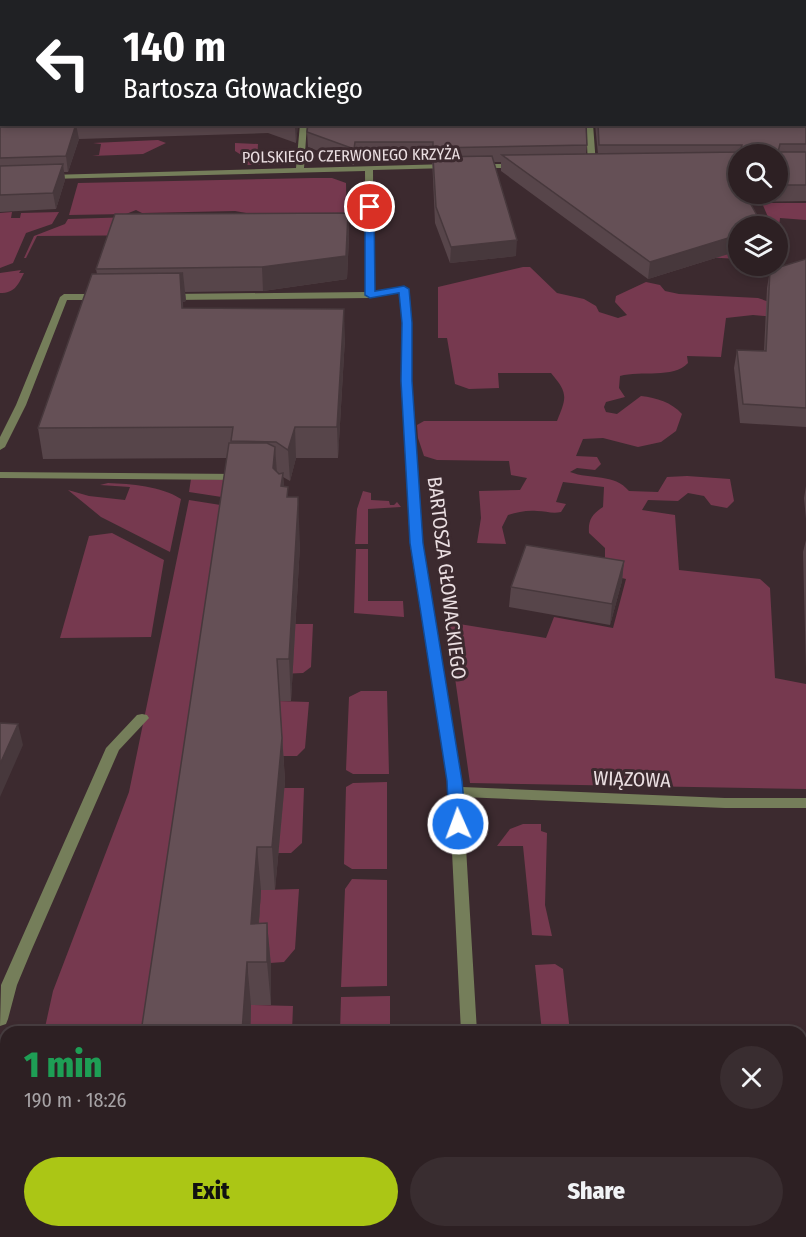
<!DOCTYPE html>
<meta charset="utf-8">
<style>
:root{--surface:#2d2023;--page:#392d30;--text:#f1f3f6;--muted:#a7a3a6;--line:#483e41;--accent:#abc615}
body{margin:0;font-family:"Fira Sans Condensed",sans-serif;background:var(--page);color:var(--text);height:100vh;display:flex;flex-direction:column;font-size:22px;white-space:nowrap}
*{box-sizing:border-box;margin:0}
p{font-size:20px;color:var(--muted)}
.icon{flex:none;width:33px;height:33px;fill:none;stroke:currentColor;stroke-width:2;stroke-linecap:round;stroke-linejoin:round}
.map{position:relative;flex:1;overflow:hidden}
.panel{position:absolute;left:0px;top:1026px;width:807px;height:212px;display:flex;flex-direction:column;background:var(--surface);border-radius:18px 18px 0 0;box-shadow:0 3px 9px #0003,0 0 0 2px var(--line)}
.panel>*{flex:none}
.banner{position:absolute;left:0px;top:0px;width:807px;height:126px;box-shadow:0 3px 9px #0003,0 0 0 2px var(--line);background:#202124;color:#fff;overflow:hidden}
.tools{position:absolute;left:728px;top:144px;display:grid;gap:12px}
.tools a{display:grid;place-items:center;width:60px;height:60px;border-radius:50%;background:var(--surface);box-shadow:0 3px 9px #0003,0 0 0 2px var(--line);font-size:30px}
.pin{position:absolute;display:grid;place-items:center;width:51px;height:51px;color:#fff;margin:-26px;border:3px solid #fff;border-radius:50%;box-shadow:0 2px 6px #0007}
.me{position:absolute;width:66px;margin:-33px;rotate:358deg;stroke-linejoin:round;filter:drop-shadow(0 0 4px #0008)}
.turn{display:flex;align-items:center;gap:21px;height:126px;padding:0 24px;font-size:27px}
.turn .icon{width:78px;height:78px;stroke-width:2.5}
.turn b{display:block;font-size:42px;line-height:51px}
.round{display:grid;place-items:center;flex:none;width:63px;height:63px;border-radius:32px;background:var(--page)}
.overview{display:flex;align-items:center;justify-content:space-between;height:102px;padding:0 24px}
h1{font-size:36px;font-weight:800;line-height:45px;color:#1e9e55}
.cta{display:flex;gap:12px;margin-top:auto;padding:12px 24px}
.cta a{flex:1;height:69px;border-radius:36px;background:var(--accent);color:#111;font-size:24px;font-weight:800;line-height:69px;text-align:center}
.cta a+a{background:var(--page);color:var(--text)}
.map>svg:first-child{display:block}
.green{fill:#76394f}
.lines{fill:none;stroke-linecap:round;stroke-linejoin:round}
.minor{fill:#757e5a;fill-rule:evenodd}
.wall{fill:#57454a;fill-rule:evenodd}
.shaded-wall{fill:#47383c}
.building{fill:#655056;stroke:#47383c;stroke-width:1.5}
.route{fill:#1a73e8;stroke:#114b97;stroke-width:1.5}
.labels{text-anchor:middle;stroke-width:6;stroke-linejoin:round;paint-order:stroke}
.far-street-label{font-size:16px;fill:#ebdfe2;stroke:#3c2a2f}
.street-label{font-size:20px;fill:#ebdfe2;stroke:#3c2a2f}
</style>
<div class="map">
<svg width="806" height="1237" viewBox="0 0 806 1237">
<rect width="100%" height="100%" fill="#3c2a2f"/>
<!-- green -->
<path class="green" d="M 158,140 L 166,143 L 143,154 L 92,156 L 99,155 L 101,144 L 93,143 Z
M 235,143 L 258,144 L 257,163 L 286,163 L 287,165 L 245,165 L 246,158 L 235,151 Z
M 313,178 L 332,178 L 346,183 L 347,231 L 235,211 L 142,213 L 136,210 L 126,214 L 69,215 L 78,183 Z
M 738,194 L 751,217 L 768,217 L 762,203 L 806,203 L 806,220 L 780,218 L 779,227 L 738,226 L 738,259 L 688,256 Z
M 12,212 L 11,218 L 20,218 L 21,213 L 59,212 L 52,224 L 26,233 L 13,263 L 0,268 L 0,213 Z
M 233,214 L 341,234 L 37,236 L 26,258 L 24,258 L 34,236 L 65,224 L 68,219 Z
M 523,267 L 530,267 L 557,293 L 584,299 L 596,306 L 599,312 L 618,318 L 627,315 L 615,302 L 616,296 L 646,282 L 660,285 L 665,291 L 679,294 L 758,298 L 778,305 L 786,318 L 753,315 L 726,318 L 721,357 L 687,356 L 688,363 C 673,379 641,370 620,376 L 619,388 L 625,397 L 606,402 L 604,407 L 606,412 L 617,414 L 641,396 C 657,398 671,402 682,414 L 676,431 L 661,442 L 638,447 L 603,438 L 583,439 L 576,456 L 597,457 L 601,464 L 595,470 L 577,468 L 570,472 C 591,480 614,473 629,491 L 658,492 L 667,477 L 687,476 L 730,479 L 734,501 L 727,508 L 711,505 L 704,496 L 688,493 L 678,501 L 648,500 L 642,510 L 675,515 L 679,570 L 760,579 L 770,588 L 775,678 L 806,684 L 806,789 L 470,783 L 447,622 L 546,638 L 554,617 L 613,628 L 626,579 L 605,574 L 605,548 L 589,533 C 588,520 592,514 603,507 L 604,487 L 563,482 L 556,502 L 566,504 L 561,512 C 552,514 546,511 537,511 C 527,510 518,512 508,515 L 502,527 L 506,544 L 477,543 L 481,518 L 479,491 L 520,490 L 527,478 L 511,475 L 509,461 L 437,460 L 424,456 L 418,438 L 417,425 L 424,421 L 557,421 C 567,397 568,393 551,373 L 498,373 L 499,388 L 469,389 L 455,384 L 447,338 L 438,338 L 438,287 Z
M 21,270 L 19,273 L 24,273 C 18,285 15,293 0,293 L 0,273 Z
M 191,479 L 265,480 L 261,503 L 189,492 Z
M 108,483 C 131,484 161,486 181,499 L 170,552 L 101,517 L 68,490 L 89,496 L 125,500 L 130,487 L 100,485 Z
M 363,491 L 371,493 L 371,500 L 389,501 L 390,505 L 394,505 L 397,502 L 401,507 L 368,509 L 368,544 L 355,544 L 357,509 Z
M 189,500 L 271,513 L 148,1032 L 44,1032 L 53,991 L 129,792 Z
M 112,533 L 164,560 L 151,637 L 60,638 L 89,536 Z
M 356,549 L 368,549 L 368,601 L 403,601 L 404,617 L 354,613 Z
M 282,624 L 313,624 L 311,667 L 303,673 L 280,674 Z
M 361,691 L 387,691 L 389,774 L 353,774 L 346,770 L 349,697 Z
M 276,701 L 309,702 L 305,748 L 297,756 L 273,756 Z
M 387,782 L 387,869 L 352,869 L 344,864 L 346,787 L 353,783 Z
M 270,788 L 304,788 L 302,843 L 291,853 L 264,853 Z
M 523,824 L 541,824 L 541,831 L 547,833 L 545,905 L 552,936 L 532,935 L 523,846 L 497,846 L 510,829 Z
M 352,879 L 387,880 L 387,986 L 341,987 L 345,889 Z
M 299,889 L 295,949 L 284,962 L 256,964 L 261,890 Z
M 555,964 L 563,969 L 570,1032 L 542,1032 L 535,965 Z
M 390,996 L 390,1032 L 340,1032 L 341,997 Z
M 251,1005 L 293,1006 L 292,1032 L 250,1032 Z
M 6,1203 L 6,1232 L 119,1232 L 118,1237 L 0,1237 Z"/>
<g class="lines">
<!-- minor -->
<path class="minor" d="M 300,124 L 307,124 L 304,168 L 449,164 L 453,166 L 449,168 L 373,170 L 374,292 L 404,286 L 408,289 L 412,323 L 411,381 L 422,544 L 462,787 L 725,798 L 806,798 L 806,808 L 725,808 L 463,797 L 477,1032 L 461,1032 L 449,792 L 410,544 L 401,381 L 402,323 L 400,292 L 370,298 L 169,300 L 165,297 L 169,294 L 366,292 L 365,171 L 49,179 L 45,177 L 49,175 L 296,168 Z
M 586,124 L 593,124 L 596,165 L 592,167 L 588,165 Z
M 475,164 L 518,164 L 522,166 L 518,168 L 478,168 L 474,166 Z
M 64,294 L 101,294 L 105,297 L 101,300 L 67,300 L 26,405 L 5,447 L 0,450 L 0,437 L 16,405 L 60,297 Z
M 0,472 L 239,474 L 244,477 L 239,480 L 0,478 Z
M 142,714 L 147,715 L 149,718 L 119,750 L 32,949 L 17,985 L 8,1019 L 6,1024 L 0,1026 L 1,985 L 106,748 L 137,715 Z
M 470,1232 L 488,1232 L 488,1237 L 470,1237 Z"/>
</g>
<!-- wall -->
<path class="wall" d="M 0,0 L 335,0 L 2,124 L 298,124 L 296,143 L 268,133 L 79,139 L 68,172 L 64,172 L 65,180 L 56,209 L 0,212 Z
M 806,54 L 806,201 L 749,202 L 738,226 L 738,251 L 648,279 L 501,171 L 501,162 L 494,162 L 516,256 L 450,263 L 435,223 L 432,158 L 355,158 L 354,165 L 308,147 L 307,132 L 587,145 L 586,154 L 598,154 L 595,124 L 806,124 ZM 738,154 L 777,154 L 777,194 L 738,194 Z
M 348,213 L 349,236 L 347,279 L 263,291 L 185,292 L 186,301 L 183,302 L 183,308 L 345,338 L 338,458 L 296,458 L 290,481 L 283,477 L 284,486 L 288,497 L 300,545 L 291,701 L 280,701 L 285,781 L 275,890 L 261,890 L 259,924 L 267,923 L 271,966 L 271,1005 L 251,1005 L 250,1032 L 227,458 L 43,459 L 38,428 L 97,274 L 96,269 Z
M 806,259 L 806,427 L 740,423 L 734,368 L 737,350 L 764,351 L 767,288 L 770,270 Z
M 806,486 L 806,519 L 804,498 Z
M 806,540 L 806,669 L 803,552 Z
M 624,561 L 622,581 L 610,625 L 509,607 L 511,587 Z"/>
<!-- shaded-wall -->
<path class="shaded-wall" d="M 76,124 L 79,139 L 68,172 L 66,156 Z
M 296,124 L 298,124 L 296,143 L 295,127 Z
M 355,142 L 355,158 L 354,165 L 354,149 Z
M 63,164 L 65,180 L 56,209 L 53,193 Z
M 348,213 L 349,236 L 347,279 L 263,291 L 262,267 Z
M 738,235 L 738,251 L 648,279 L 650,262 Z
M 517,240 L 516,256 L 450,263 L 451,247 Z
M 183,273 L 186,301 L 183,302 L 185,336 L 180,274 Z
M 344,309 L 345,338 L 338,458 L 337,427 Z
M 295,427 L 296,458 L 290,481 L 288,450 Z
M 275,447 L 278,486 L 273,468 Z
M 283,473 L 286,512 L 281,486 Z
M 298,497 L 300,545 L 291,701 L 289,659 Z
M 624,561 L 622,581 L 610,625 L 612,604 Z
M 277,659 L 285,781 L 275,890 L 272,847 Z
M 18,724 L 23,745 L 0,797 L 0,764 Z
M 257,847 L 261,890 L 256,962 L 251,924 Z
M 267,923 L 271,966 L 271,1005 L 267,962 Z
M 247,962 L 251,1005 L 250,1032 L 242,1032 Z
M 242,1232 L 248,1232 L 249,1237 L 242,1237 Z"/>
<!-- building -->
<path class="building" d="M 0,0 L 335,0 L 341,2 L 2,2 L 2,124 L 76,124 L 66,156 L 0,158 L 0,14 L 1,14 L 1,7 L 0,7 Z
M 355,0 L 770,0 L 771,2 L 355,2 Z
M 806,99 L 806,144 L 780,144 L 778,152 L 806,152 L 806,185 L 777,185 L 777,154 L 738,154 L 738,194 L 745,194 L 763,226 L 738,226 L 738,235 L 650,262 L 502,155 L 740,152 L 742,145 L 599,145 L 598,124 L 806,124 Z
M 287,124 L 296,124 L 295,127 Z
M 308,124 L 586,124 L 587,145 L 433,148 L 433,142 L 355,142 L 354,149 L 307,132 Z
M 492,156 L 517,240 L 451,247 L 436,207 L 433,157 Z
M 63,164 L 53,193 L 0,195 L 0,166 Z
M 348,213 L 346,256 L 262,267 L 96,269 L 115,214 Z
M 806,259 L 806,408 L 743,404 L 737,350 L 766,351 L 770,270 Z
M 183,273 L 180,274 L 182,308 L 344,309 L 337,427 L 295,427 L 288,450 L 276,442 L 231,441 L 233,427 L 38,428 L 92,274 Z
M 229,443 L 267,443 L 275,447 L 273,468 L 279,474 L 283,473 L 281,486 L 288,487 L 287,497 L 298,497 L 298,505 L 289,659 L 277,659 L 282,738 L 272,847 L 257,847 L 251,924 L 267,923 L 267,962 L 247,962 L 242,1032 L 141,1032 Z
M 526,545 L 624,561 L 612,604 L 511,587 Z
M 0,723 L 18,724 L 0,764 Z
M 111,1232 L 242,1232 L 245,1233 L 245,1237 L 110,1237 Z"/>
<!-- route -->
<path class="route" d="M 370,204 L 374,207 L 375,291 L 404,286 L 409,289 L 412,323 L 412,381 L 423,543 L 462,781 L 466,824 L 463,828 L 452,828 L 449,824 L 447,781 L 410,543 L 401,381 L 402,323 L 399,293 L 370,298 L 365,295 L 365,207 Z"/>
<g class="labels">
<!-- far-street labels -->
<g class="far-street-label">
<text transform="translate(351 155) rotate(-1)" y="6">POLSKIEGO CZERWONEGO KRZYŻA</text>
</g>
<!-- street labels -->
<g class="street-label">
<text transform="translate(447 578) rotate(83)" y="7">BARTOSZA GŁOWACKIEGO</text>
<text transform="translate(632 779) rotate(2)" y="7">WIĄZOWA</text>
</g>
</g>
</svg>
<div class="tools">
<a><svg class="icon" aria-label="search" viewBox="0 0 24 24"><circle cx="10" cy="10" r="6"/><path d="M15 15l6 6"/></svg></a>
<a><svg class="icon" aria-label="layers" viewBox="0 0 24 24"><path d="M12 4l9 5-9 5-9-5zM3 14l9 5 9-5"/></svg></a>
</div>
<div class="pin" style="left:370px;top:207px;background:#d93025"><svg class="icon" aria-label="arrive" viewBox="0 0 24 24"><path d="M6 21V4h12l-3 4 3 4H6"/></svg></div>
<svg class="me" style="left:458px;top:824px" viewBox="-20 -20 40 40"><circle r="17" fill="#1a73e8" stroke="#fff" stroke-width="3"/><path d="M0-11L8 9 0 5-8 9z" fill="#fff"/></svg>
<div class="banner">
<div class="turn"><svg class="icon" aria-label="left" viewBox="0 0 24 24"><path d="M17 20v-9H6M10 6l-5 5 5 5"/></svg><div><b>140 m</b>Bartosza Głowackiego</div></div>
</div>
<section class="panel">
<div class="overview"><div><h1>1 min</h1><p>190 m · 18:26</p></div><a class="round"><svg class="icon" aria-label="close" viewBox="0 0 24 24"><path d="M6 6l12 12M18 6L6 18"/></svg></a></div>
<div class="cta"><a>Exit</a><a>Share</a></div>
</section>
</div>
